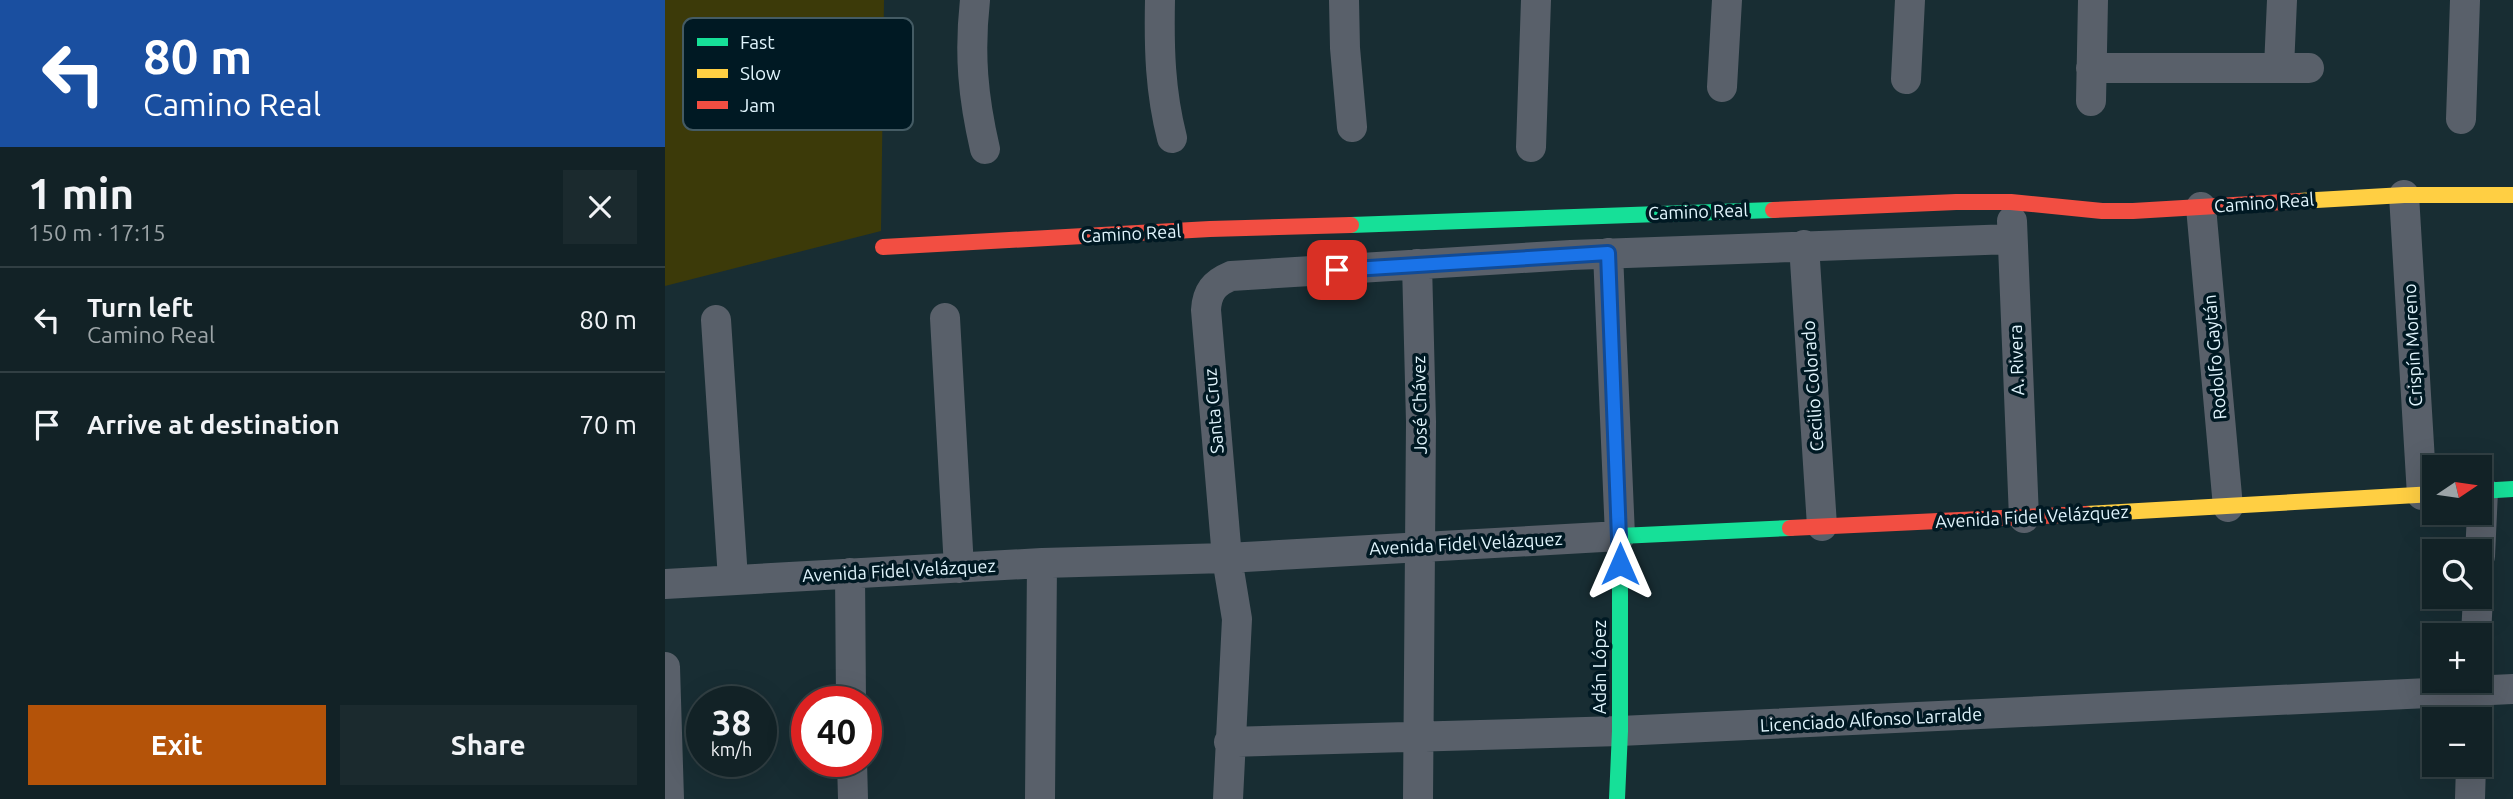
<!DOCTYPE html>
<meta charset="utf-8">
<style>
:root{--surface:#122226;--page:#1b2a2e;--text:#f1f3f6;--muted:#9ca4a7;--line:#313f43;--accent:#b45309}
body{margin:0;font-family:Ubuntu,sans-serif;background:var(--page);color:var(--text);height:100vh;display:flex;flex-direction:column;font-size:26px;white-space:nowrap}
*{box-sizing:border-box;margin:0}
p{font-size:23px;color:var(--muted)}
.icon{flex:none;width:38px;height:38px;fill:none;stroke:currentColor;stroke-width:2;stroke-linecap:round;stroke-linejoin:round}
.map{position:relative;flex:1;overflow:hidden}
.drawer{display:flex;flex-direction:column;background:var(--surface);width:665px}
.drawer>*{flex:none}
.banner{background:#1a4fa0;color:#fff;overflow:hidden}
.needle{width:46px;rotate:77deg}
.buttons{position:absolute;left:1757px;top:455px;display:grid;gap:14px}
.buttons a{display:grid;place-items:center;width:70px;height:70px;border-radius:0px;background:var(--surface);box-shadow:0 7px 28px #0002,0 0 0 2px var(--line);font-size:35px}
.speed{position:absolute;left:21px;top:686px;display:flex;gap:14px;font-size:35px;font-weight:700;text-align:center}
.speed>*{display:grid;place-content:center;width:91px;height:91px;border-radius:50%;background:var(--surface);box-shadow:0 7px 28px #0002,0 0 0 2px var(--line);line-height:1}
.speed small{font-size:18px;font-weight:400}
.speed .limit{border:10px solid #d22;background:#fff;color:#111}
.pin{position:absolute;display:grid;place-items:center;width:60px;height:60px;color:#fff;margin:-30px;border-radius:14px;box-shadow:0 4px 10px #0006}
.me{position:absolute;width:77px;margin:-38px;rotate:0deg;stroke-linejoin:round;filter:drop-shadow(0 0 5px #0008)}
.turn{display:flex;align-items:center;gap:24px;height:147px;padding:0 28px;font-size:32px}
.turn .icon{width:91px;height:91px;stroke-width:2.5}
.turn b{display:block;font-size:49px;line-height:60px}
.round{display:grid;place-items:center;flex:none;width:74px;height:74px;border-radius:0px;background:var(--page)}
.head{display:flex;align-items:center;justify-content:space-between;height:119px;padding:0 28px}
h1{font-size:42px;font-weight:700;line-height:52px}
.button{display:flex;gap:14px;margin-top:auto;padding:14px 28px}
.button a{flex:1;height:80px;border-radius:0px;background:var(--accent);color:#fff;font-size:28px;font-weight:700;line-height:80px;text-align:center}
.button a+a{background:var(--page);color:var(--text)}
ul{padding:0;list-style:none}
li{display:flex;align-items:center;gap:21px;height:105px;padding:0 28px;border-top:2px solid var(--line)}
li div{flex:1}
li b{display:block;font-size:26px}
li em{font-style:normal}
main{display:flex;flex:1;min-height:0}
.map>svg:first-child{display:block}
.green{fill:#3c3a09}
.lines{fill:none;stroke-linecap:round;stroke-linejoin:round}
.street{stroke:#59606a;stroke-width:30}
.fast{stroke:#16e098;stroke-width:16}
.slow{stroke:#ffcf43;stroke-width:16}
.jam{stroke:#f24e42;stroke-width:16}
.route-casing{stroke:#114b97;stroke-width:18}
.route{stroke:#1a73e8;stroke-width:12}
.labels{text-anchor:middle;stroke-width:7;stroke-linejoin:round;paint-order:stroke}
.street-label{font-size:18px;fill:#e1f5fd;stroke:#001923}
.key{fill:#001923;stroke:#445b64;stroke-width:2}
.key-label{font-size:19px;fill:#e1f5fd}
</style>
<main>
<section class="drawer">
<div class="banner">
<div class="turn"><svg class="icon" aria-label="left" viewBox="0 0 24 24"><path d="M17 20v-9H6M10 6l-5 5 5 5"/></svg><div><b>80 m</b>Camino Real</div></div>
</div>
<div class="head"><div><h1>1 min</h1><p>150 m · 17:15</p></div><a class="round"><svg class="icon" aria-label="close" viewBox="0 0 24 24"><path d="M6 6l12 12M18 6L6 18"/></svg></a></div>
<ul>
<li><svg class="icon" aria-label="left" viewBox="0 0 24 24"><path d="M17 20v-9H6M10 6l-5 5 5 5"/></svg><div><b>Turn left</b><p>Camino Real</p></div><em>80 m</em></li>
<li><svg class="icon" aria-label="arrive" viewBox="0 0 24 24"><path d="M6 21V4h12l-3 4 3 4H6"/></svg><div><b>Arrive at destination</b></div><em>70 m</em></li>
</ul>
<div class="button"><a>Exit</a><a>Share</a></div>
</section>
<div class="map">
<svg width="1848" height="799" viewBox="0 0 1848 799">
<rect width="100%" height="100%" fill="#182d33"/>
<!-- green -->
<path class="green" d="M 0,0 L 219,0 L 216,231 L 0,286 Z"/>
<g class="lines">
<!-- street -->
<path class="street" d="M 310,0 C 304,54 308,97 320,149
M 495,0 C 494,48 495,91 507,138
M 679,0 L 680,48 L 687,127
M 1426,68 L 1644,68
M 1614,68 L 1617,0
M 1241,79 L 1245,0
M 1057,87 L 1062,0
M 1426,101 L 1428,0
M 1796,119 L 1800,0
M 866,147 L 871,0
M 1739,195 L 1757,495
M 1536,207 L 1563,507
M 1347,221 L 1359,518
M 1139,245 L 1157,526
M 752,264 L 756,422 L 753,799
M 280,318 L 294,568
M 51,320 L 68,579
M 1815,556 L 1818,491
M 185,573 L 186,702
M 0,584 L 377,563 L 562,558 L 955,536 L 943,253
M 1811,635 L 1813,597
M 0,667 L 4,799
M 1807,719 L 1808,681
M 564,742 L 955,731 L 1848,689
M 187,761 L 188,799
M 375,799 L 377,563
M 563,799 L 572,619 L 562,558 L 541,310 C 542,292 549,283 566,276 L 906,255 L 1347,239
M 1805,799 L 1806,765"/>
<!-- fast -->
<path class="fast" d="M 686,225 L 1108,210
M 1815,491 L 1848,489
M 952,799 L 955,731 L 955,536 L 1125,528"/>
<!-- slow -->
<path class="slow" d="M 1634,201 L 1739,195 L 1848,195
M 1421,514 L 1769,494"/>
<!-- jam -->
<path class="jam" d="M 1108,210 L 1291,202 L 1346,202 L 1437,211 L 1468,211 L 1634,201
M 218,247 L 545,229 L 686,225
M 1125,528 L 1421,514"/>
</g>
<g class="lines">
<!-- route casing -->
<g class="route-casing">
<path id="route" d="M 672,270 L 943,253 L 955,564"/>
</g>
<!-- route -->
<use href="#route" class="route"/>
</g>
<g class="labels">
<!-- street labels -->
<g class="street-label">
<text transform="translate(1599 203) rotate(-4)" y="6">Camino Real</text>
<text transform="translate(1033 212) rotate(-2)" y="6">Camino Real</text>
<text transform="translate(466 234) rotate(-3)" y="6">Camino Real</text>
<text transform="translate(1748 345) rotate(-93)" y="6">Crispín Moreno</text>
<text transform="translate(1550 357) rotate(-95)" y="6">Rodolfo Gaytán</text>
<text transform="translate(1352 360) rotate(-92)" y="6">A. Rivera</text>
<text transform="translate(1148 386) rotate(-94)" y="6">Cecilio Colorado</text>
<text transform="translate(755 405) rotate(-91)" y="6">José Chávez</text>
<text transform="translate(549 411) rotate(-95)" y="6">Santa Cruz</text>
<text transform="translate(1367 517) rotate(-3)" y="6">Avenida Fidel Velázquez</text>
<text transform="translate(801 544) rotate(-3)" y="6">Avenida Fidel Velázquez</text>
<text transform="translate(234 571) rotate(-3)" y="6">Avenida Fidel Velázquez</text>
<text transform="translate(935 667) rotate(-90)" y="6">Adán López</text>
<text transform="translate(1206 720) rotate(-3)" y="6">Licenciado Alfonso Larralde</text>
</g>
</g>
<!-- legend -->
<rect x="18" y="18" width="230" height="112" rx="10" class="key"/>
<rect x="32" y="38" width="31" height="8" fill="#16e098"/>
<rect x="32" y="69" width="31" height="9" fill="#ffcf43"/>
<rect x="32" y="101" width="31" height="8" fill="#f24e42"/>
<g class="key-label">
<text x="75" y="49">Fast</text>
<text x="75" y="80">Slow</text>
<text x="75" y="112">Jam</text>
</g>
</svg>
<div class="buttons">
<a><svg class="needle" viewBox="-14 -14 28 28"><path d="M0-13l5 13h-10z" fill="#e53935"/><path d="M0 13l5-13h-10z" fill="#9ca4a7"/></svg></a>
<a><svg class="icon" aria-label="search" viewBox="0 0 24 24"><circle cx="10" cy="10" r="6"/><path d="M15 15l6 6"/></svg></a>
<a>+</a>
<a>−</a>
</div>
<div class="speed"><div>38<small>km/h</small></div><div class="limit">40</div></div>
<div class="pin" style="left:672px;top:270px;background:#d93025"><svg class="icon" aria-label="arrive" viewBox="0 0 24 24"><path d="M6 21V4h12l-3 4 3 4H6"/></svg></div>
<svg class="me" style="left:955px;top:564px" viewBox="-20 -20 40 40"><path d="M0-17L14 15 0 8-14 15z" fill="#1a73e8" stroke="#fff" stroke-width="4"/></svg>
</div>
</main>
